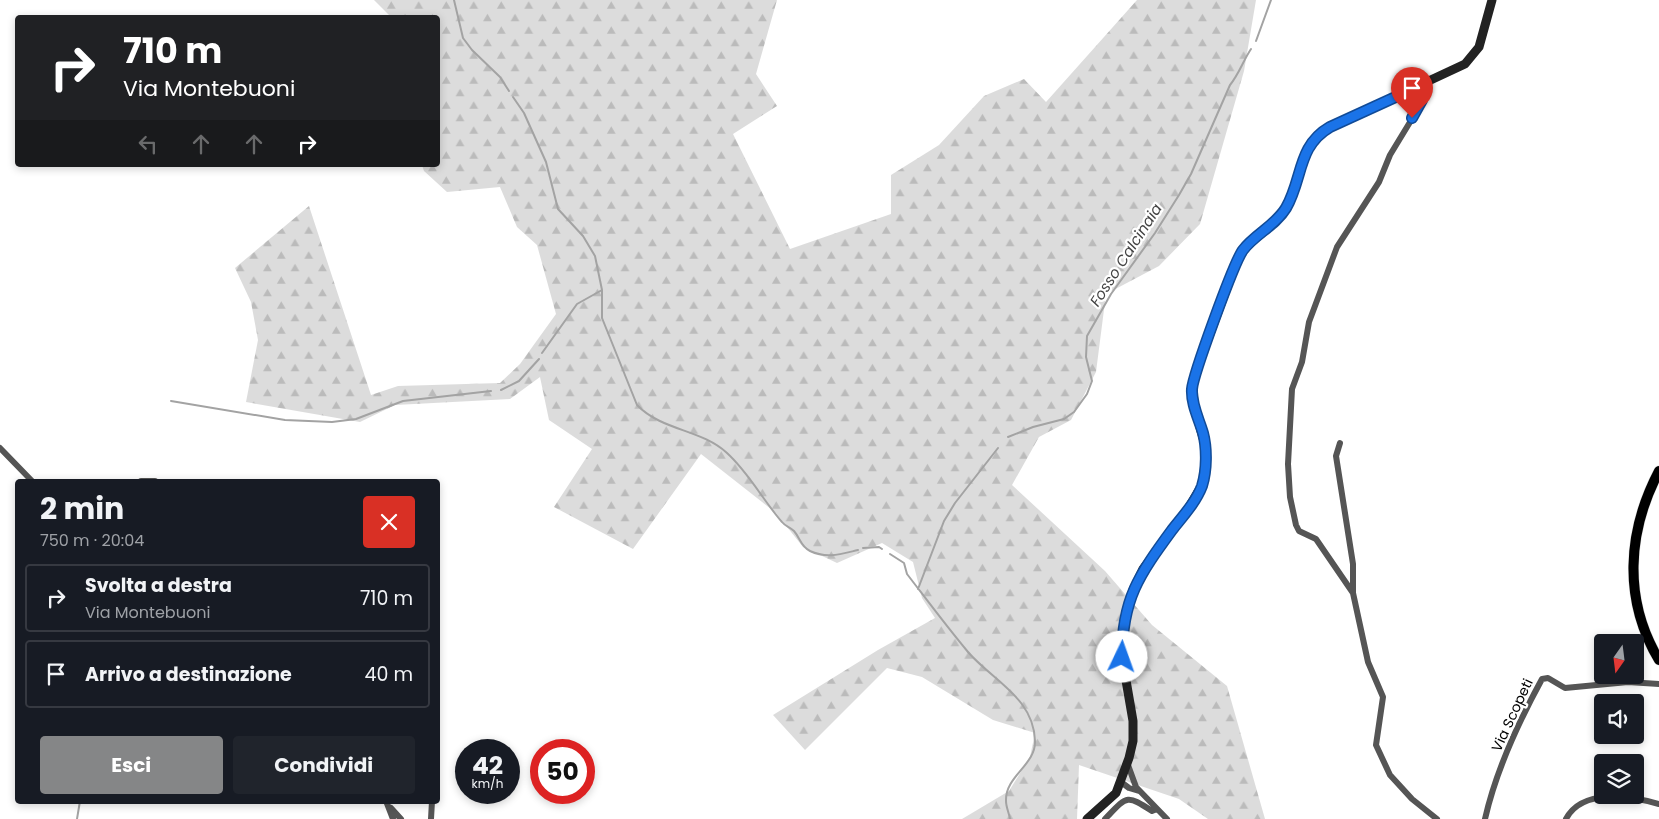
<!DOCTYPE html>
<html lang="it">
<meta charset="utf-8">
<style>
:root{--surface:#171b24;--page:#20242c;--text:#f1f3f6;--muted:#9ea1a6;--line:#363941;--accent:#858687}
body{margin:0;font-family:Poppins,sans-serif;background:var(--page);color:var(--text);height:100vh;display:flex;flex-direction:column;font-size:19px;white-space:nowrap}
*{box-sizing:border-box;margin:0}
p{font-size:16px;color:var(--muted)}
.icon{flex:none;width:28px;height:28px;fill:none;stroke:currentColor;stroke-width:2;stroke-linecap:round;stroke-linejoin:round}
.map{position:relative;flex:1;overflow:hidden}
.panel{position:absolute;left:15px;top:479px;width:425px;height:325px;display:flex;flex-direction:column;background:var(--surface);border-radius:5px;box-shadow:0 2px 8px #0003}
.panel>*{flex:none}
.banner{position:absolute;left:15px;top:15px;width:425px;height:152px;border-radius:5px;box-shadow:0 2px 8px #0003;background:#202124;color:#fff;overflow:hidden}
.needle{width:32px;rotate:194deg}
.buttons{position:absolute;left:1594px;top:634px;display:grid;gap:10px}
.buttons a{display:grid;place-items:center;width:50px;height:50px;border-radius:5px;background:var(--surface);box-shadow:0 2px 8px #0003;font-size:25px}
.speed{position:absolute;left:455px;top:739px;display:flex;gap:10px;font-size:25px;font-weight:700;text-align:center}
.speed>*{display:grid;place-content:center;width:65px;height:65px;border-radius:50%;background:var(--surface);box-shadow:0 2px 8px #0003;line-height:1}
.speed small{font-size:12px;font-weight:400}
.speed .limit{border:8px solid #d22;background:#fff;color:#111}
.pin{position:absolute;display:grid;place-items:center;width:42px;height:42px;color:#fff;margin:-51px -21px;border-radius:50% 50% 50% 0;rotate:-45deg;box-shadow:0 0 5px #0007}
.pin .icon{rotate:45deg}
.me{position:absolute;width:55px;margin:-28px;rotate:3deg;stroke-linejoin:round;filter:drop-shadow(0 0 4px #0008)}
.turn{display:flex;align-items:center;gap:18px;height:105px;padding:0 25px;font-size:22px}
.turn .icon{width:65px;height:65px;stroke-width:2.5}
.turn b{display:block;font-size:35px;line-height:42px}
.lanes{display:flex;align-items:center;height:48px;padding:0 25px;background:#0003;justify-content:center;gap:25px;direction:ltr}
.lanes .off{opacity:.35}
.round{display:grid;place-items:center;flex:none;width:52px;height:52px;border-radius:5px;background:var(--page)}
.summary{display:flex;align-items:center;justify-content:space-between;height:85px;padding:0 25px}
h1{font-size:30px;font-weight:700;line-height:38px}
.button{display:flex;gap:10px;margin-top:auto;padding:10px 25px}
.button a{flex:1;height:58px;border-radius:5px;background:var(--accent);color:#fff;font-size:20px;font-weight:700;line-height:58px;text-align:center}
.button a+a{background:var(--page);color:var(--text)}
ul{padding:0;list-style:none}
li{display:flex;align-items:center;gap:15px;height:68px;margin:0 10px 8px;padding:0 15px;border:2px solid var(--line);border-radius:5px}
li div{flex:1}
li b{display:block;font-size:19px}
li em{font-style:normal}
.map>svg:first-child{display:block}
.forest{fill:url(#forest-firs)}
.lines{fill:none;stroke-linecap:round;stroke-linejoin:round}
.stream{stroke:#a3a3a3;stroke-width:2}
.primary-casing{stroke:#dbdbdb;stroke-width:11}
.street{stroke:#555;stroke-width:6}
.secondary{stroke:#222;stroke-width:9}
.primary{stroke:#000;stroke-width:10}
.route-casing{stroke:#114b97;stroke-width:12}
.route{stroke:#1a73e8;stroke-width:9}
.labels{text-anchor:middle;stroke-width:4.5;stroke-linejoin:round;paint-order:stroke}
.street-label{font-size:14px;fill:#000;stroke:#fff}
.water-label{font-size:15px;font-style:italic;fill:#444;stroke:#fff}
</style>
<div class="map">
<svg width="1659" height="819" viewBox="0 0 1659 819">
<defs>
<pattern id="forest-firs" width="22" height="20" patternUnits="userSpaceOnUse" patternTransform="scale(1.25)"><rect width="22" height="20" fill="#dcdcdc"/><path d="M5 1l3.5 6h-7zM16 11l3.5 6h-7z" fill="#bbb"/></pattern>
</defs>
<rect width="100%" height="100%" fill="#fff"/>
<!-- forest -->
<path class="forest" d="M 374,0 L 777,0 L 756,74 L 777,106 L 733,134 L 790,249 L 891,214 L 891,175 L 939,145 L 984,96 L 1024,79 L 1046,102 L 1137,0 L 1256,0 L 1244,71 L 1200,224 L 1159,266 L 1106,294 L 1096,372 L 1071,420 L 1039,437 L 1012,485 L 1105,571 L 1152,625 L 1227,686 L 1265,819 L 1208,819 L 1179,799 L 1079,765 L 1077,819 L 962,819 L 1009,791 L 1030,757 L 1035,733 L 993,720 L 922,677 L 887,668 L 805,750 L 773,715 L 878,650 L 935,618 L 922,598 L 913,562 L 882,543 L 837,563 L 803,547 L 776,513 L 701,454 L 633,549 L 554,507 L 592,449 L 549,420 L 540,377 L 510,399 L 395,405 L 360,422 L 246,402 L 258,340 L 251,302 L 235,268 L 309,206 L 371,395 L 398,386 L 500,383 L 520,364 L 556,314 L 537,245 L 517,227 L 500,187 L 447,192 L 424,171 L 422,165 L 438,165 L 438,18 L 391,17 Z"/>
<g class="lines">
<!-- stream -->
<path class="stream" d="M 454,0 L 463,38 L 472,50 L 500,77 L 509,91
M 1256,41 L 1271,0
M 513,97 L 524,113 L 546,162 L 558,209 L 583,236 L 595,256 L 602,290 L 602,318 L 637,405 C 662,431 701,429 727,453 C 749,473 762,499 782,522 C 785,526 790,527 794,531 C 800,538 801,547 810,551 C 827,559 841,554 858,550
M 542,353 L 577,304 L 602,290
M 501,390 L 519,381 L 539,359
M 171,401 L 285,420 L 332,422 L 356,419 L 403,401 L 491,391
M 1008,437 L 1033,427 L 1064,419 L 1074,412 L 1087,394 L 1092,381 L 1086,357 L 1087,336 L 1111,294 L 1155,233 L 1179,195 L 1191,174 L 1230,85 C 1239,74 1243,61 1251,49
M 863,548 L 879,547 L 882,549
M 890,554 L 904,563 L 907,574 C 927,600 947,627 968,652 C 993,681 1034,698 1035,741 C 1036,765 1005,776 1006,801 C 1006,807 1009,813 1010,819
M 918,589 L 944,521 L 955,503 L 998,448
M 77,819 L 80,801"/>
<!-- primary casing -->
<g class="primary-casing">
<path id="primary" d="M 1659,471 C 1627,532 1623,600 1659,660"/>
</g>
<!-- street -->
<path class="street" d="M 1424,84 L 1421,104 L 1390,155 L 1379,182 L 1337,247 L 1309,322 L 1302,362 L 1292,389 L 1288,464 L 1290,497 L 1296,525 L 1299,531 L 1316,539 L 1353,593 L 1368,662 L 1383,697 L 1376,745 L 1390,775 L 1412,799 L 1437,819
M 1340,443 L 1336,456 L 1353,564 L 1353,592
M 0,448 L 32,481
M 141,481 L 155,481
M 1128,765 L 1136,787 L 1167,819
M 1121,782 L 1129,788 L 1139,791
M 386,801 L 393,819
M 391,808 L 401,819
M 431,819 L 432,801
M 1105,819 C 1127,796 1126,794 1152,811 L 1157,809
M 1485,819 C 1496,770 1518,723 1542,679 L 1548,678 L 1565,688 L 1628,682 L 1659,684
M 1566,819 C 1582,788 1631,796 1659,804"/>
<!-- secondary -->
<path class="secondary" d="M 1087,819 L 1116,793 L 1129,758 L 1133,741 L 1133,721 L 1122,657 L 1126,612 L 1133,590 L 1143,569 L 1186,512 L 1202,485 L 1205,469 L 1205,445 L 1194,406 L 1193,380 L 1238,258 C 1249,239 1271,230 1284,211 C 1303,182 1296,147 1330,127 L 1465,64 L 1479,47 L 1492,0"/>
<!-- primary -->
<use href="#primary" class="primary"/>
</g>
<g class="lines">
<!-- route casing -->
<g class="route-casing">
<path id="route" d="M 1122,657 C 1122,599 1139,575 1172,530 C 1183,516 1196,502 1202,486 C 1207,470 1207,448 1203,433 C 1199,419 1191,404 1192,389 C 1193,375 1234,262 1243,250 C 1255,234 1275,226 1286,208 C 1303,179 1297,146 1330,127 L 1424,84 L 1422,100 L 1412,118"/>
</g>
<!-- route -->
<use href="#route" class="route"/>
</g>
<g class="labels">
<!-- street labels -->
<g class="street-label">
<text transform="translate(1512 715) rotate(-65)" y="5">Via Scopeti</text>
</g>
<!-- water labels -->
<g class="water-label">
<text transform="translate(1126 255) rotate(-57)" y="5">Fosso Calcinaia</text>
</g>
</g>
</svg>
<div class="buttons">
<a><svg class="needle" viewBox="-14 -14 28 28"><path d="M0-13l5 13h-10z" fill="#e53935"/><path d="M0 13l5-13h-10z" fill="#9ea1a6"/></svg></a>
<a><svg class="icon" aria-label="sound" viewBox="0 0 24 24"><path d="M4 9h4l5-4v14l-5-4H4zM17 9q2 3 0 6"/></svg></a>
<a><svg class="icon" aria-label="layers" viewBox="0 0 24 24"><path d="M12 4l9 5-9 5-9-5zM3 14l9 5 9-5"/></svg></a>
</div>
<div class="speed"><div>42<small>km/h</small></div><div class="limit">50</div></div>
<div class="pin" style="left:1412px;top:118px;background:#d93025"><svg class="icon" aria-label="arrive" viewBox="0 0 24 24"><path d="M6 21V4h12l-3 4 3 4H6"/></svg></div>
<svg class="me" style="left:1122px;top:657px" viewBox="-20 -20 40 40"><circle r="19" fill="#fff"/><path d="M0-13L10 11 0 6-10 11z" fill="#1a73e8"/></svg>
<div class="banner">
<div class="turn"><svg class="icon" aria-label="right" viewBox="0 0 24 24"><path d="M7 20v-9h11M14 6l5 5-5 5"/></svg><div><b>710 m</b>Via Montebuoni</div></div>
<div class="lanes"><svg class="icon off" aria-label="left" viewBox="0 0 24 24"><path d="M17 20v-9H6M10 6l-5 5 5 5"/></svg><svg class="icon off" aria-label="ahead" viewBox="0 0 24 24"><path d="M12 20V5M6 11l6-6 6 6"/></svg><svg class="icon off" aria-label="ahead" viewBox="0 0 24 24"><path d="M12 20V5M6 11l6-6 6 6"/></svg><svg class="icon" aria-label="right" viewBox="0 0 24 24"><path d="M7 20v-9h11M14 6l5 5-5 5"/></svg></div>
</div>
<section class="panel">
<div class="summary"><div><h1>2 min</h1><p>750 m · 20:04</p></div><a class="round" style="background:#d93025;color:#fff"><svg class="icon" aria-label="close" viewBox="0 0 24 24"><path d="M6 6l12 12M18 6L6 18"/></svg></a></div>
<ul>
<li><svg class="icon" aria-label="right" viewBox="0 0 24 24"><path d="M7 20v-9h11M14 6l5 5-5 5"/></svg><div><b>Svolta a destra</b><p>Via Montebuoni</p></div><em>710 m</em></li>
<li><svg class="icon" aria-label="arrive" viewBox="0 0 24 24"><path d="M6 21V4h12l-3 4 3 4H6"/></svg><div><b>Arrivo a destinazione</b></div><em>40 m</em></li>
</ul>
<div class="button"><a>Esci</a><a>Condividi</a></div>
</section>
</div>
